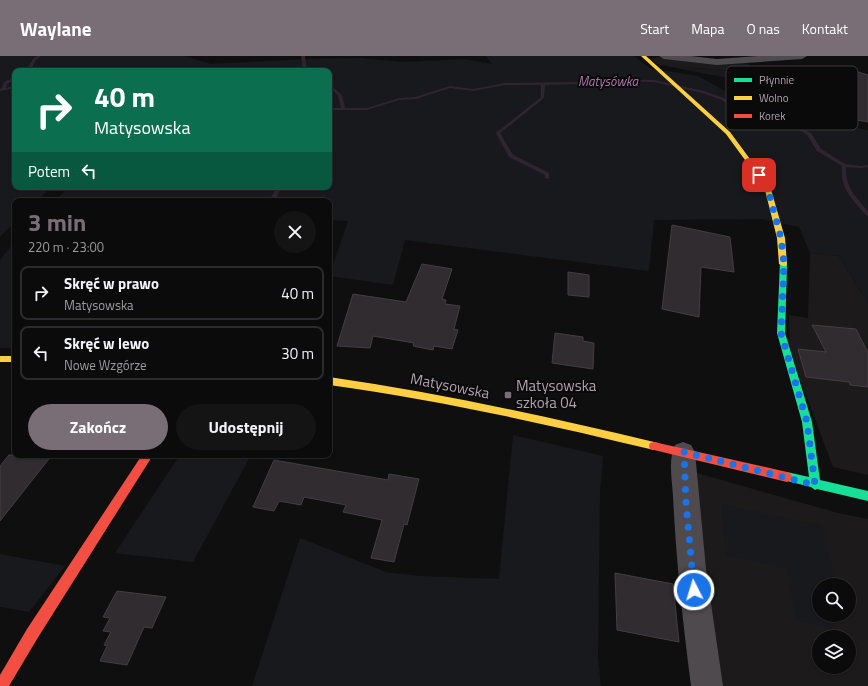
<!DOCTYPE html>
<html lang="pl">
<meta charset="utf-8">
<style>
:root{--surface:#0c0b0c;--page:#151415;--text:#f1f3f6;--muted:#9a9b9d;--line:#2c2b2d;--accent:#796d76}
body{margin:0;font-family:"Titillium Web",sans-serif;background:var(--page);color:var(--text);height:100vh;display:flex;flex-direction:column;font-size:15px;white-space:nowrap}
*{box-sizing:border-box;margin:0}
p{font-size:13px;color:var(--muted)}
.icon{flex:none;width:22px;height:22px;fill:none;stroke:currentColor;stroke-width:2;stroke-linecap:round;stroke-linejoin:round}
.map{position:relative;flex:1;overflow:hidden}
.panel{position:absolute;left:12px;top:142px;width:320px;height:260px;display:flex;flex-direction:column;background:var(--surface);border-radius:8px;box-shadow:0 1px 3px #0004,0 0 0 1px var(--line)}
.panel>*{flex:none}
.guide{position:absolute;left:12px;top:12px;width:320px;height:122px;border-radius:8px;box-shadow:0 1px 3px #0004,0 0 0 1px var(--line);background:#0b6e4f;color:#fff;overflow:hidden}
.tools{position:absolute;left:812px;top:522px;display:grid;gap:8px}
.tools a{display:grid;place-items:center;width:44px;height:44px;border-radius:50%;background:var(--surface);box-shadow:0 1px 3px #0004,0 0 0 1px var(--line);font-size:20px}
.pin{position:absolute;display:grid;place-items:center;width:34px;height:34px;color:#fff;margin:-17px;border-radius:8px;box-shadow:0 2px 6px #0006}
.me{position:absolute;width:44px;margin:-22px;rotate:355deg;stroke-linejoin:round;filter:drop-shadow(0 0 3px #0008)}
.turn{display:flex;align-items:center;gap:14px;height:84px;padding:0 16px;font-size:18px}
.turn .icon{width:52px;height:52px;stroke-width:2.5}
.turn b{display:block;font-size:28px;line-height:34px}
.then{display:flex;align-items:center;height:38px;padding:0 16px;background:#0003;gap:8px;font-size:15px}
.round{display:grid;place-items:center;flex:none;width:42px;height:42px;border-radius:21px;background:var(--page)}
.headline{display:flex;align-items:center;justify-content:space-between;height:68px;padding:0 16px}
h1{font-size:24px;font-weight:700;line-height:30px;color:var(--accent)}
.action{display:flex;gap:8px;margin-top:auto;padding:8px 16px}
.action a{flex:1;height:46px;border-radius:24px;background:var(--accent);color:#fff;font-size:16px;font-weight:700;line-height:46px;text-align:center}
.action a+a{background:var(--page);color:var(--text)}
ul{padding:0;list-style:none}
li{display:flex;align-items:center;gap:12px;height:54px;margin:0 8px 6px;padding:0 8px;border:2px solid var(--line);border-radius:8px}
li div{flex:1}
li b{display:block;font-size:15px}
li em{font-style:normal}
header{display:flex;align-items:center;gap:24px;box-sizing:border-box;height:56px;padding:0 20px;background:var(--accent);color:#fff}
header strong{font-size:19px}
nav{display:flex;gap:22px;margin-inline-start:auto;font-size:14px}
.map>svg:first-child{display:block}
.built{fill:#1c1a1b;fill-rule:evenodd}
.green{fill:#17191d}
.lines{fill:none;stroke-linecap:round;stroke-linejoin:round}
.stream{fill:#302431;fill-rule:evenodd}
.building{fill:#302c2f;stroke:#443e42}
.street{fill:#4f4a4e;fill-rule:evenodd}
.fast{fill:#16e098;fill-rule:evenodd}
.slow{fill:#ffcf43;fill-rule:evenodd}
.jam{fill:#f24e42;fill-rule:evenodd}
.route{stroke:#1a73e8;stroke-width:7;stroke-dasharray:0 12.6}
.poi-dot{fill:#796d76;stroke:#0b0a0b;stroke-width:1.5}
.labels{text-anchor:middle;stroke-width:4;stroke-linejoin:round;paint-order:stroke}
.far-water-label{font-size:13px;font-style:italic;fill:#ae75ad;stroke:#0b0a0b}
.street-label{font-size:15px;fill:#b1a0ad;stroke:#0b0a0b}
.poi-label{font-size:15px;fill:#b1a0ad;stroke:#0b0a0b;text-anchor:start}
.key{fill:#0b0a0b;stroke:#3d373c;stroke-width:1}
.key-label{font-size:11px;fill:#b1a0ad}
</style>
<header>
<strong>Waylane</strong>
<nav><a>Start</a><a>Mapa</a><a>O nas</a><a>Kontakt</a></nav>
</header>
<div class="map">
<svg width="868" height="630" viewBox="0 0 868 630">
<rect width="100%" height="100%" fill="#100f10"/>
<!-- built -->
<path class="built" d="M 658,1 L 727,8 L 733,15 L 682,11 L 682,13 L 656,8 L 652,3 Z
M 810,197 L 839,200 L 868,248 L 868,419 L 833,411 L 790,296 L 789,259 L 808,262 Z
M 697,417 L 838,457 L 868,463 L 868,630 L 718,630 L 708,581 ZM 819,529 L 849,529 L 849,559 L 819,559 ZM 819,581 L 849,581 L 849,611 L 819,611 Z"/>
<!-- green -->
<path class="green" d="M 0,0 L 184,0 L 211,8 L 307,3 L 361,2 L 404,6 L 464,3 L 492,8 L 486,0 L 634,0 L 650,12 L 698,20 L 752,50 L 807,63 L 868,74 L 868,248 L 839,200 L 810,197 L 799,171 L 761,163 L 654,164 L 649,215 L 405,184 L 393,229 L 329,220 L 348,165 L 329,164 L 329,145 L 55,145 L 69,131 L 329,131 L 329,15 L 15,15 L 15,131 L 50,132 L 37,145 L 15,145 L 15,166 L 0,181 Z
M 745,6 L 796,36 L 682,13 L 682,11 L 732,15 L 727,8 Z
M 15,185 L 15,292 L 0,292 L 0,204 Z
M 513,379 L 603,400 L 600,436 L 598,602 L 601,630 L 252,630 L 300,482 L 386,516 L 420,520 L 499,523 Z
M 180,399 L 251,399 L 193,506 L 115,497 Z
M 721,448 L 823,470 L 835,526 L 821,523 L 823,529 L 819,529 L 819,559 L 829,559 L 832,573 L 796,564 L 787,513 L 726,499 Z
M 0,498 L 65,510 L 29,556 L 0,551 Z"/>
<g class="lines">
<!-- stream -->
<path class="stream" d="M 37,0 L 41,0 L 35,5 L 30,15 L 26,15 L 33,3 Z
M 301,0 L 305,0 L 307,15 L 303,15 Z
M 15,21 L 15,23 L 7,28 L 6,32 L 15,30 L 15,32 L 0,35 L 0,33 L 2,32 L 4,26 Z
M 611,23 L 654,24 L 704,35 L 724,42 L 733,49 L 800,71 L 811,77 L 821,93 L 845,108 L 861,110 L 868,109 L 868,111 L 861,112 L 846,111 C 845,131 855,140 868,155 L 868,160 L 866,159 C 852,143 840,133 842,110 L 817,95 L 807,79 L 798,73 L 731,51 L 722,44 L 702,37 L 654,26 L 611,25 L 583,28 L 545,29 L 544,42 L 500,77 L 513,99 L 549,117 L 549,122 L 547,123 L 545,122 L 545,119 L 509,101 L 496,77 L 541,41 L 541,29 L 505,29 L 473,35 L 450,32 L 416,43 L 399,44 L 367,54 L 329,54 L 329,52 L 341,52 L 338,39 L 329,31 L 329,28 L 342,39 L 345,52 L 367,52 L 399,42 L 415,41 L 450,30 L 473,33 L 505,27 L 583,26 Z
M 277,131 L 281,131 L 275,145 L 269,145 Z"/>
</g>
<!-- building -->
<path class="building" d="M 855,15 L 868,19 L 868,66 L 798,54 L 852,38 L 827,26 Z
M 672,169 L 730,181 L 734,216 L 701,211 L 699,261 L 662,253 Z
M 422,208 L 452,213 L 442,243 L 446,244 L 445,248 L 460,250 L 454,273 L 458,274 L 452,293 L 434,290 L 433,294 L 413,290 L 414,287 L 373,280 L 370,292 L 337,290 L 353,238 L 406,246 Z
M 568,216 L 589,219 L 589,241 L 568,239 Z
M 812,269 L 856,273 L 868,297 L 868,331 L 850,329 L 849,326 L 806,321 L 798,293 L 826,296 Z
M 555,277 L 583,281 L 583,285 L 594,287 L 593,313 L 552,307 Z
M 9,399 L 52,399 L 0,465 L 0,410 Z
M 274,404 L 388,424 L 389,418 L 419,423 L 407,469 L 404,468 L 394,506 L 371,502 L 382,464 L 343,456 L 346,449 L 304,441 L 301,449 L 279,445 L 274,455 L 253,451 Z
M 615,517 L 673,528 L 679,586 L 617,574 Z
M 117,535 L 166,541 L 152,572 L 144,571 L 127,609 L 100,605 L 107,590 L 104,589 L 111,576 L 103,575 L 110,562 L 103,561 Z"/>
<g class="lines">
<!-- street -->
<path class="street" d="M 659,0 L 691,0 L 717,3 L 758,0 L 807,0 L 802,3 L 717,9 L 664,3 Z
M 683,386 L 691,389 L 695,396 L 706,513 L 723,630 L 691,630 C 683,567 676,504 673,440 C 672,424 668,403 675,389 Z"/>
<!-- fast -->
<path class="fast" d="M 780,206 L 783,206 L 787,208 L 785,277 L 812,366 L 820,424 L 868,435 L 868,445 L 817,433 L 815,434 L 811,431 L 783,424 L 782,421 L 783,418 L 787,416 L 809,421 L 802,366 L 777,277 Z"/>
<!-- slow -->
<path class="slow" d="M 641,0 L 646,0 L 730,76 L 770,130 L 785,182 L 787,208 L 786,210 L 783,210 L 779,208 L 777,182 L 764,130 L 726,78 Z
M 0,300 L 15,300 L 15,306 L 0,306 Z
M 329,321 C 439,337 546,360 654,386 L 658,387 L 659,390 L 658,393 L 654,394 C 546,368 439,344 329,329 Z"/>
<!-- jam -->
<path class="jam" d="M 654,386 L 787,416 L 791,418 L 792,421 L 791,424 L 787,426 L 654,394 L 650,393 L 649,390 L 650,387 Z
M 142,399 L 153,399 L 37,583 L 9,630 L 0,630 L 0,619 L 27,573 Z"/>
</g>
<g class="lines">
<!-- route -->
<path class="route" d="M 694,534 L 686,447 L 684,396 L 815,429 L 807,366 L 781,277 L 784,208 L 781,182 L 767,130 L 759,119"/>
</g>
<!-- markers -->
<rect class="poi-dot" x="504" y="335" width="8" height="8" rx="2"/>
<g class="labels">
<!-- far-water labels -->
<g class="far-water-label">
<text x="608" y="30">Matysówka</text>
</g>
<!-- street labels -->
<g class="street-label">
<text transform="translate(450 330) rotate(11)" y="5">Matysowska</text>
</g>
<!-- poi labels -->
<g class="poi-label">
<text x="516" y="335">Matysowska<tspan x="516" dy="17">szkoła 04</tspan></text>
</g>
</g>
<!-- legend -->
<rect x="726" y="10" width="132" height="64" rx="6" class="key"/>
<rect x="734" y="22" width="18" height="4" fill="#16e098"/>
<rect x="734" y="40" width="18" height="4" fill="#ffcf43"/>
<rect x="734" y="58" width="18" height="4" fill="#f24e42"/>
<g class="key-label">
<text x="759" y="28">Płynnie</text>
<text x="759" y="46">Wolno</text>
<text x="759" y="64">Korek</text>
</g>
</svg>
<div class="tools">
<a><svg class="icon" aria-label="search" viewBox="0 0 24 24"><circle cx="10" cy="10" r="6"/><path d="M15 15l6 6"/></svg></a>
<a><svg class="icon" aria-label="layers" viewBox="0 0 24 24"><path d="M12 4l9 5-9 5-9-5zM3 14l9 5 9-5"/></svg></a>
</div>
<div class="pin" style="left:759px;top:119px;background:#d93025"><svg class="icon" aria-label="arrive" viewBox="0 0 24 24"><path d="M6 21V4h12l-3 4 3 4H6"/></svg></div>
<svg class="me" style="left:694px;top:534px" viewBox="-20 -20 40 40"><circle r="17" fill="#1a73e8" stroke="#fff" stroke-width="3"/><path d="M0-11L8 9 0 5-8 9z" fill="#fff"/></svg>
<div class="guide">
<div class="turn"><svg class="icon" aria-label="right" viewBox="0 0 24 24"><path d="M7 20v-9h11M14 6l5 5-5 5"/></svg><div><b>40 m</b>Matysowska</div></div>
<div class="then">Potem<svg class="icon" aria-label="left" viewBox="0 0 24 24"><path d="M17 20v-9H6M10 6l-5 5 5 5"/></svg></div>
</div>
<section class="panel">
<div class="headline"><div><h1>3 min</h1><p>220 m · 23:00</p></div><a class="round"><svg class="icon" aria-label="close" viewBox="0 0 24 24"><path d="M6 6l12 12M18 6L6 18"/></svg></a></div>
<ul>
<li><svg class="icon" aria-label="right" viewBox="0 0 24 24"><path d="M7 20v-9h11M14 6l5 5-5 5"/></svg><div><b>Skręć w prawo</b><p>Matysowska</p></div><em>40 m</em></li>
<li><svg class="icon" aria-label="left" viewBox="0 0 24 24"><path d="M17 20v-9H6M10 6l-5 5 5 5"/></svg><div><b>Skręć w lewo</b><p>Nowe Wzgórze</p></div><em>30 m</em></li>
</ul>
<div class="action"><a>Zakończ</a><a>Udostępnij</a></div>
</section>
</div>
